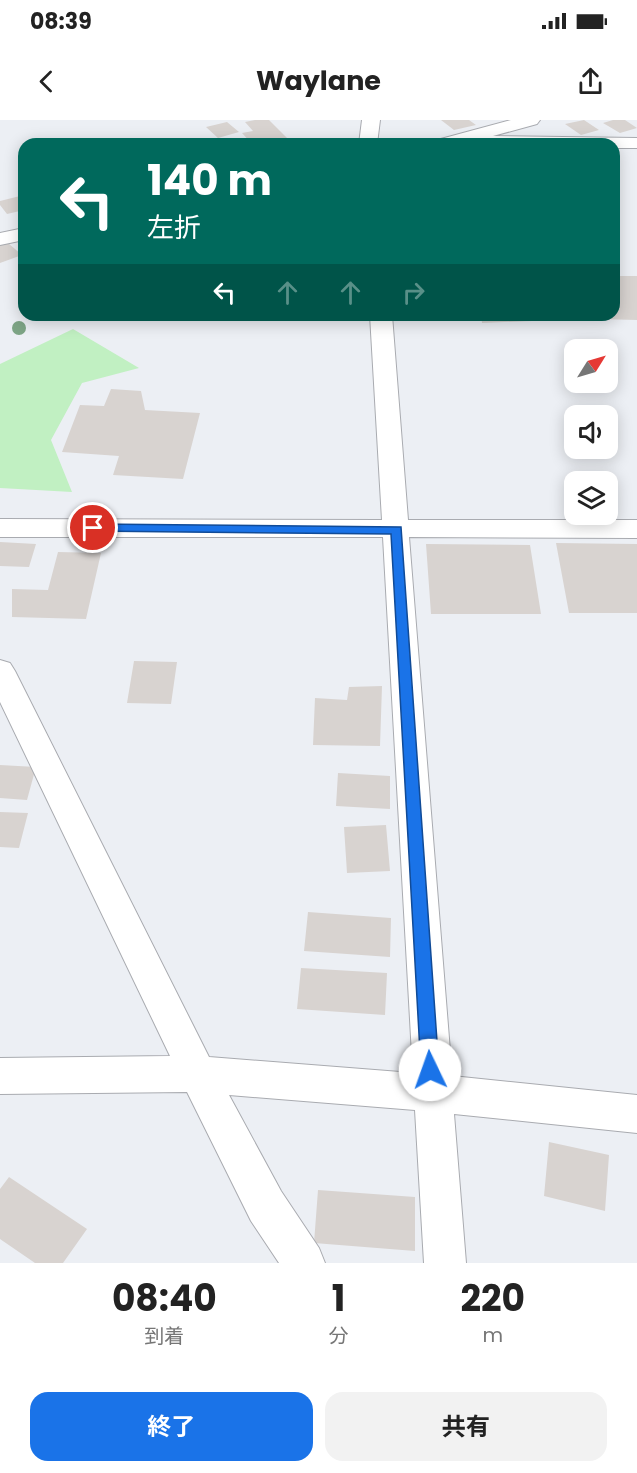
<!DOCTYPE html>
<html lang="ja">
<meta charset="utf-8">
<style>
:root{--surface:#fff;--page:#f2f2f2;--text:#222;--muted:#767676;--accent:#1a73e8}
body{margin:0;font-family:Poppins,"Noto Sans JP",sans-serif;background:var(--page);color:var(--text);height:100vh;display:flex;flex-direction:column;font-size:22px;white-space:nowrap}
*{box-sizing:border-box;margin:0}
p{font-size:20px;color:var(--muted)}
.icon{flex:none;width:33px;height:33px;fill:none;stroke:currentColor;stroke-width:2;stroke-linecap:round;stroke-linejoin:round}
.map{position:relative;height:1143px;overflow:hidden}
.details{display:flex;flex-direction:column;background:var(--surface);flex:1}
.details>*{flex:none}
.guide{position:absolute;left:18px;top:18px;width:602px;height:183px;border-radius:18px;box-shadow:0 3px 15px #0003;background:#00695c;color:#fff;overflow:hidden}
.needle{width:39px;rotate:53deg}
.fabs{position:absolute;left:564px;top:219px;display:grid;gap:12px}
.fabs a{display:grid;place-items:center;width:54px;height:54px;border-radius:12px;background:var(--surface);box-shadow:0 3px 15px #0003;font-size:30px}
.pin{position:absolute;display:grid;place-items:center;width:51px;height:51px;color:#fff;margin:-26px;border:3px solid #fff;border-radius:50%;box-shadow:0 2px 6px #0007}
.me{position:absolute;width:66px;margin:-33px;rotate:357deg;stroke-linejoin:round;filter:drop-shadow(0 0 4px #0008)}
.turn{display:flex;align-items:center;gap:21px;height:126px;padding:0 30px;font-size:27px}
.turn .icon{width:78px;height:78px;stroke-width:2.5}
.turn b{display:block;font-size:42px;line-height:51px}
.lanes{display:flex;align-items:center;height:57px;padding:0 30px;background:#0003;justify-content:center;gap:30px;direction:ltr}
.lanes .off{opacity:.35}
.eta{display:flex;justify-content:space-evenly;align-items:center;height:102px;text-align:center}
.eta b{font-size:36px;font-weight:700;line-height:42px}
.primary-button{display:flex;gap:12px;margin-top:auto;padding:12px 30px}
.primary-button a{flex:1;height:69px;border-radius:18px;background:var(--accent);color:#fff;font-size:24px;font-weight:700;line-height:69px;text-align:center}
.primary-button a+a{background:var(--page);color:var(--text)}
.status{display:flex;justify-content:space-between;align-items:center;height:42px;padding:0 30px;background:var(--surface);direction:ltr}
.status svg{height:16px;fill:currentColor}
header{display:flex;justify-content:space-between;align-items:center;height:78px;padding:0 30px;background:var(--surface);font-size:27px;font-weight:700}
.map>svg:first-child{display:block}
.green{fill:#c1f0c2}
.building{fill:#d8d3d0}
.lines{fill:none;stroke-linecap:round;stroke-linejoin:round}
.minor-casing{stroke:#a9abb0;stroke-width:2}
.minor{fill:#fff;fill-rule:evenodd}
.tree{fill:#7da485}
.route{fill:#1a73e8;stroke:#114b97;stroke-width:1.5}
</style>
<div class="status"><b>08:39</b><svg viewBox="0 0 49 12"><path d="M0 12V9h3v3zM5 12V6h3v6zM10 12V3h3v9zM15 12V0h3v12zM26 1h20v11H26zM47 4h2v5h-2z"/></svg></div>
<header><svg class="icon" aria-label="back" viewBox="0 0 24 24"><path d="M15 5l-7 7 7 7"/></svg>Waylane<svg class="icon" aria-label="share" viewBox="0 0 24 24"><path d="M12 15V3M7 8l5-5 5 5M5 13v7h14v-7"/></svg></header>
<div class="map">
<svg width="637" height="1143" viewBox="0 0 637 1143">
<rect width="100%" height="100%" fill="#eceff4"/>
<!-- green -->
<path class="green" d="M 73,209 L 139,248 L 82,263 L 51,320 L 72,372 L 0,368 L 0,244 Z"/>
<!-- building -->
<path class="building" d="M 255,0 L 269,0 L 293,24 L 252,24 L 242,13 L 253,11 L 245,2 Z
M 441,0 L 469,0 L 476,5 L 454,10 Z
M 584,0 L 599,10 L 581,15 L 565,4 Z
M 613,0 L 625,0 L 637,8 L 620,13 L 603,3 Z
M 227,2 L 239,12 L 218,18 L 206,7 Z
M 24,75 L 24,90 L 7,94 L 0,85 L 0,81 Z
M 8,123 L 22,135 L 0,143 L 0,125 Z
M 614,156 L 637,156 L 637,200 L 599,199 L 597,195 L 614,195 Z
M 481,195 L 578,195 L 579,199 L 482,203 Z
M 111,269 L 141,271 L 145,290 L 200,293 L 183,359 L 113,355 L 119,336 L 62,332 L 80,285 L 104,286 Z
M 0,422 L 36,424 L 29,447 L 0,446 Z
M 556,423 L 637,424 L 637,493 L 569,493 Z
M 426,424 L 530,425 L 541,494 L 431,494 Z
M 58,432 L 101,433 L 86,499 L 12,497 L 12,469 L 48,470 Z
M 134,541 L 177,542 L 171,584 L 127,583 Z
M 382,566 L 380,626 L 313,625 L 315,578 L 347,580 L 349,567 Z
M 0,645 L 36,647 L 27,680 L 0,678 Z
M 338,653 L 390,656 L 390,689 L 336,686 Z
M 0,692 L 28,693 L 19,728 L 0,727 Z
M 386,705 L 390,751 L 347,753 L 344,707 Z
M 308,792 L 391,798 L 390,837 L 304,831 Z
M 301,848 L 387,853 L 385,895 L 297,889 Z
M 549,1022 L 609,1035 L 605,1091 L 544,1076 Z
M 9,1057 L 87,1109 L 63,1143 L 35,1143 L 0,1119 L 0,1069 Z
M 318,1070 L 415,1077 L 415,1131 L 314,1123 Z"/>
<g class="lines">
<!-- minor casing -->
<g class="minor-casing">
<path id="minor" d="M 362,0 L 380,0 L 377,24 L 359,24 Z
M 511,0 L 540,0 L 537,4 L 493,16 L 637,18 L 637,28 L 614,28 L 614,24 L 434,24 L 437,20 Z
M 24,108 L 24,120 L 0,125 L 0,113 Z
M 370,195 L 392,195 L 408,400 L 637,400 L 637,418 L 409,417 L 452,956 L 637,975 L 637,1013 L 454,994 L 466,1143 L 424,1143 L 415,990 L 229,975 L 281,1071 L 319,1128 L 325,1143 L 279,1143 L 251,1101 L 187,972 L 0,974 L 0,938 L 170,936 L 0,582 L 0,540 L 10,543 L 15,551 L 209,937 L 413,953 L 383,417 L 0,417 L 0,399 L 382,400 Z"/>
</g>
<!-- minor -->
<use href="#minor" class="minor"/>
</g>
<!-- trees -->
<circle class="tree" cx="19" cy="208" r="7"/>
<!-- route -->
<path class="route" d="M 93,404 L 401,407 L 439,950 L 436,956 L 430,958 L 424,956 L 421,950 L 391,414 L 89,411 L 87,408 Z"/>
</svg>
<div class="fabs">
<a><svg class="needle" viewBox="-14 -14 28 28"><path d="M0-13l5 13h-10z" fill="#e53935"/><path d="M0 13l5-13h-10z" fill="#767676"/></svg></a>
<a><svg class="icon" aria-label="sound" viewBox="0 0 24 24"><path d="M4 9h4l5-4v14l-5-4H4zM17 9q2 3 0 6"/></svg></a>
<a><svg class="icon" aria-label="layers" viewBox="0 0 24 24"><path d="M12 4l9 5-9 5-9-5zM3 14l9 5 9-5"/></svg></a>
</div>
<div class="pin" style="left:93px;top:408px;background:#d93025"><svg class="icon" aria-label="arrive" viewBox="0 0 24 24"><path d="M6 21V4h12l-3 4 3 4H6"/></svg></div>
<svg class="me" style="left:430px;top:950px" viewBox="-20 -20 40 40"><circle r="19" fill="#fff"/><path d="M0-13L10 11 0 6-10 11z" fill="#1a73e8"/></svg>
<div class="guide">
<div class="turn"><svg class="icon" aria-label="left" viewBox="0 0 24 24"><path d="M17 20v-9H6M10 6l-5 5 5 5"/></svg><div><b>140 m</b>左折</div></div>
<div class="lanes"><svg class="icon" aria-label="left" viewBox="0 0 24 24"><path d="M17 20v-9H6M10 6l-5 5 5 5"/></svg><svg class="icon off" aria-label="ahead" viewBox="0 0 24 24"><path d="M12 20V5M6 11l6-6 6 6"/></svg><svg class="icon off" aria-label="ahead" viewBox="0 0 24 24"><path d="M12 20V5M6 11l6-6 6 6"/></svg><svg class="icon off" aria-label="right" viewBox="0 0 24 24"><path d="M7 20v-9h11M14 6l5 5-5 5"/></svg></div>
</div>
</div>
<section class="details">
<div class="eta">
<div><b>08:40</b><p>到着</p></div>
<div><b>1</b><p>分</p></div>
<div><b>220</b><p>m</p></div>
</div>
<div class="primary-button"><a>終了</a><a>共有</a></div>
</section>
